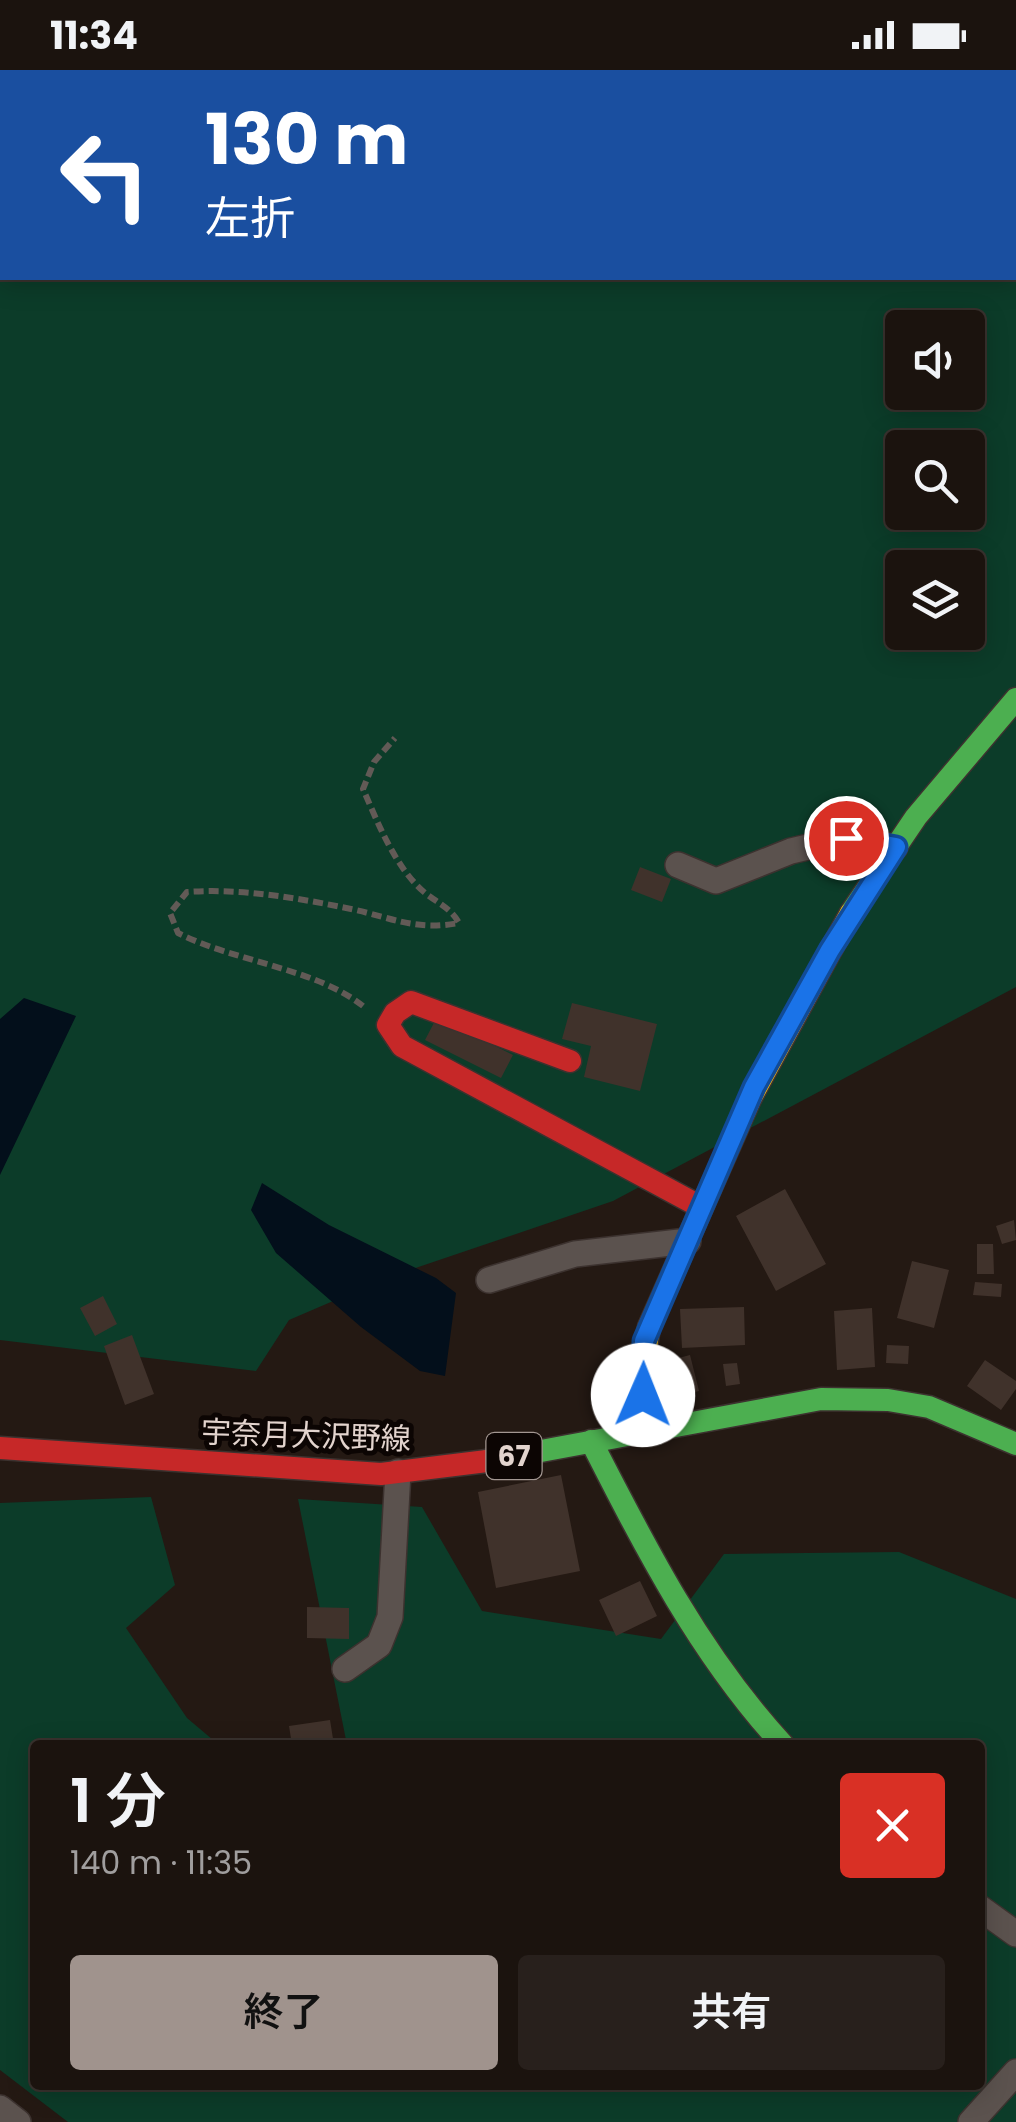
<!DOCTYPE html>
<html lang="ja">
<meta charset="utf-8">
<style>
:root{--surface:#1b130e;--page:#28201c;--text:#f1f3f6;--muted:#a09e9e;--line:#39322e;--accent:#a0938d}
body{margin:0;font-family:Poppins,"Noto Sans JP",sans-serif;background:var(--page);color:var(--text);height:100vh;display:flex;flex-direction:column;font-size:38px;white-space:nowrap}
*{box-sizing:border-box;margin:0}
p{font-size:32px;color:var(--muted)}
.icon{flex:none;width:55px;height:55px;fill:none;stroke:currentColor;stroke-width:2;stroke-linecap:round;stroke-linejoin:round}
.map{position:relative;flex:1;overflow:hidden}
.drawer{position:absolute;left:30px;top:1670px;width:955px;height:350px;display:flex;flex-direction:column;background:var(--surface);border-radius:10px;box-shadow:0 5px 25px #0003,0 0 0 2px var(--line)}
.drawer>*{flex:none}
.top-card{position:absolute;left:0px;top:0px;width:1018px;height:210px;box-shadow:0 5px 25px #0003,0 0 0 2px var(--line);background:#1a4fa0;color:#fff;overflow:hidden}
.fabs{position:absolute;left:885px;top:240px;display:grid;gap:20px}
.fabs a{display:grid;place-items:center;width:100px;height:100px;border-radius:10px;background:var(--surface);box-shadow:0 5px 25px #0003,0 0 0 2px var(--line);font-size:50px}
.pin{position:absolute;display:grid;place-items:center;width:85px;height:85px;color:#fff;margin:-42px;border:5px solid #fff;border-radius:50%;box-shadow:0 2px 10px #0007}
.me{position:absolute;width:110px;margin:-55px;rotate:1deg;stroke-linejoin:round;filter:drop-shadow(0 0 8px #0008)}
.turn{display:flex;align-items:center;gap:35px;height:210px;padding:0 40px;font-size:45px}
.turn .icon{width:130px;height:130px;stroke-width:2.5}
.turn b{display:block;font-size:70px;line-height:85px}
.round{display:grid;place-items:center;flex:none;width:105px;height:105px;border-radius:10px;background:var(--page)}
.head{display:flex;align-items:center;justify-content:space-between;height:170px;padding:0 40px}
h1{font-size:60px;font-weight:600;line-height:75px}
.action{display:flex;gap:20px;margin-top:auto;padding:20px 40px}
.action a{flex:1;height:115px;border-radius:10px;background:var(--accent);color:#111;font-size:40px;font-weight:600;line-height:115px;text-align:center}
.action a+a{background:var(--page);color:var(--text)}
.status{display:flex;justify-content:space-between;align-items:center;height:70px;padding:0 50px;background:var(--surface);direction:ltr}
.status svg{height:28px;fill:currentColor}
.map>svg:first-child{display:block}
.green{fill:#0c3c29;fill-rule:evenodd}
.water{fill:#030f1b}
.building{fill:#40322b}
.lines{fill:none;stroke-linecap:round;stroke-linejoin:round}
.street-casing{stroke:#3c322f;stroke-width:28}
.fast-casing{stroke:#3c322f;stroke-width:25}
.slow-casing{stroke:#3c322f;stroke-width:25}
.jam-casing{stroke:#3c322f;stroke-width:25}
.path{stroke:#625a56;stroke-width:6;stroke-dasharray:10 5;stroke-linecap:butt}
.street{stroke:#5b524e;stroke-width:25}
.fast{stroke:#4caf50;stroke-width:22}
.slow{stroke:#ffc107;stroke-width:22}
.jam{stroke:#c62828;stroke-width:22}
.route-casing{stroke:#114b97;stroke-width:25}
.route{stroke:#1a73e8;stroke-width:18}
.labels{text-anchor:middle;stroke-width:10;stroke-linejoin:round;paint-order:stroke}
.shield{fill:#0c0503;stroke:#a29691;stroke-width:2.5}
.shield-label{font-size:28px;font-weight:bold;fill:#e3d4ce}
.street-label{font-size:30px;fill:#e3d4ce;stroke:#0c0503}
</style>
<div class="status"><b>11:34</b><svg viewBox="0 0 49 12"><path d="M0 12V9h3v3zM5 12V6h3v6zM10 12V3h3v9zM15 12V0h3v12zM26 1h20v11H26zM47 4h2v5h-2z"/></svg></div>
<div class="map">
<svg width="1016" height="2052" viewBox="0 0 1016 2052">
<rect width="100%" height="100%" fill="#241913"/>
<!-- green -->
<path class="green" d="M 0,0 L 1016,0 L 1016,917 L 613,1131 L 389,1207 L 289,1250 L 256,1301 L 0,1270 ZM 2,2 L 1015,2 L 1015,208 L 2,208 ZM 902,258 L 968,258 L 968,322 L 902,322 ZM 902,378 L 968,378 L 968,442 L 902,442 ZM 902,498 L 968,498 L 968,562 L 902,562 Z
M 151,1427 L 175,1515 L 126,1558 L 187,1648 L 219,1675 L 35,1675 L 35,2015 L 980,2015 L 980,1675 L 347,1675 L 298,1429 L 422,1437 L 482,1541 L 661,1569 L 724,1484 L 899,1482 L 1016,1529 L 1016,2052 L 68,2052 L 0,2000 L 0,1433 Z"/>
<!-- water -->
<path class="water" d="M 24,928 L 76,946 L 0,1105 L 0,949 Z
M 262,1113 L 329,1155 L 436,1208 L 456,1223 L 445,1306 L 420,1301 L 361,1257 L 276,1183 L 251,1140 Z"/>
<!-- building -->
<path class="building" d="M 640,797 L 671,809 L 662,832 L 631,820 Z
M 572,933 L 657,954 L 640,1021 L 584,1007 L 591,976 L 562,969 Z
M 437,947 L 513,985 L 501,1008 L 425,970 Z
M 785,1119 L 826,1194 L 776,1221 L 736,1146 Z
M 1014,1150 L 1016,1170 L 1002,1174 L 996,1156 Z
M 977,1174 L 993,1174 L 994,1204 L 977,1204 Z
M 912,1191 L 949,1200 L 934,1258 L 897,1248 Z
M 975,1212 L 1002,1214 L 1001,1227 L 973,1225 Z
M 103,1226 L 117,1254 L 95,1266 L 80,1238 Z
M 744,1237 L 745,1275 L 682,1278 L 680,1239 Z
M 872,1238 L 875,1297 L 837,1300 L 834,1241 Z
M 132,1265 L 154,1324 L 125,1335 L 104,1276 Z
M 887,1275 L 909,1276 L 908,1294 L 886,1293 Z
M 690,1285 L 699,1321 L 669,1328 L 660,1293 Z
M 985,1290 L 1016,1311 L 1016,1319 L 1001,1340 L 967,1316 Z
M 737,1293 L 740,1314 L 726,1316 L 723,1294 Z
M 561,1405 L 580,1501 L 496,1518 L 478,1422 Z
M 640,1511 L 657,1546 L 616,1566 L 599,1530 Z
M 307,1537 L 349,1538 L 349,1569 L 307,1568 Z
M 330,1650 L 334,1675 L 292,1675 L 289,1656 Z"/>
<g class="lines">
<!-- street casing -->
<g class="street-casing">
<path id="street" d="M 678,795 L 716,811 L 791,781 L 846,768 L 895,777
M 489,1210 L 575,1184 L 688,1171
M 345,1599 L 379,1575 L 390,1547 L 398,1402
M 980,1838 L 1016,1864
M 0,2038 L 18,2052
M 971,2052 L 1016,2002"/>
</g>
<!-- fast casing -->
<g class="fast-casing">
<path id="fast" d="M 851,843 L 916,747 L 1016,629
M 591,1371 C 646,1479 700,1585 783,1675
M 487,1391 L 821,1329 L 888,1330 L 929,1337 L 1016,1374"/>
</g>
<!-- slow casing -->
<g class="slow-casing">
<path id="slow" d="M 655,1359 L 642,1304 L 649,1257 L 750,1029 L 851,843"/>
</g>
<!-- jam casing -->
<g class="jam-casing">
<path id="jam" d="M 570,991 L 411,932 L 395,943 L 388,955 L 402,976 L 699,1136
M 0,1378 L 381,1404 L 487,1391"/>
</g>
<!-- path -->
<path class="path" d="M 363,936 C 315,898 235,892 178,863 L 170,843 L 187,822 C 241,818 298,828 351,839 C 393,848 415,861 459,853 C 450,837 437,833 424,822 C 395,797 378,753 363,719 L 374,692 L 395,668"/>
<!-- street -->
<use href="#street" class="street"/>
<!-- fast -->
<use href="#fast" class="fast"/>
<!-- slow -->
<use href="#slow" class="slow"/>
<!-- jam -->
<use href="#jam" class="jam"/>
</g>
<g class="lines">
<!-- route casing -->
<g class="route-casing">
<path id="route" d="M 643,1325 L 644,1271 L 754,1017 L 830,880 L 896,777 L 846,768"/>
</g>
<!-- route -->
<use href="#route" class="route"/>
</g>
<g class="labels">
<!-- shield labels -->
<rect class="shield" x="486.5" y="1363" width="55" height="46" rx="8"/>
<g class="shield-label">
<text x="514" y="1396">67</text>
</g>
<!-- street labels -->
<g class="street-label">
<text transform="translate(306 1366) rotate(2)" y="10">宇奈月大沢野線</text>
</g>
</g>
</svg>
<div class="fabs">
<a><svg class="icon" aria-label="sound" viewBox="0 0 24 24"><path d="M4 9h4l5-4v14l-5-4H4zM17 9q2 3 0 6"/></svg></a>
<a><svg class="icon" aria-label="search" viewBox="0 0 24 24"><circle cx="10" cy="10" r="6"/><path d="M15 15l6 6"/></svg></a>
<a><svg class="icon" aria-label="layers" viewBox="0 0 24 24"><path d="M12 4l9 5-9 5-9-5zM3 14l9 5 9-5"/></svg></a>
</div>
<div class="pin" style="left:846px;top:768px;background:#d93025"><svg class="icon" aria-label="arrive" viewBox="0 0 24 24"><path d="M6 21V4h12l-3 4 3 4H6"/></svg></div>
<svg class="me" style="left:643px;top:1325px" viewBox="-20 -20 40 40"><circle r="19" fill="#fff"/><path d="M0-13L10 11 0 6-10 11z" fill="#1a73e8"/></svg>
<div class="top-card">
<div class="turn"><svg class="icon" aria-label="left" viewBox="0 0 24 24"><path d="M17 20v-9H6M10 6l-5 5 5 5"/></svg><div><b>130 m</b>左折</div></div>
</div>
<section class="drawer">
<div class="head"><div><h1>1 分</h1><p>140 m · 11:35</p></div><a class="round" style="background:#d93025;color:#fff"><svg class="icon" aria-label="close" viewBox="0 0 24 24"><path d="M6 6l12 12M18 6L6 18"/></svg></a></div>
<div class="action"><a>終了</a><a>共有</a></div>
</section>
</div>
